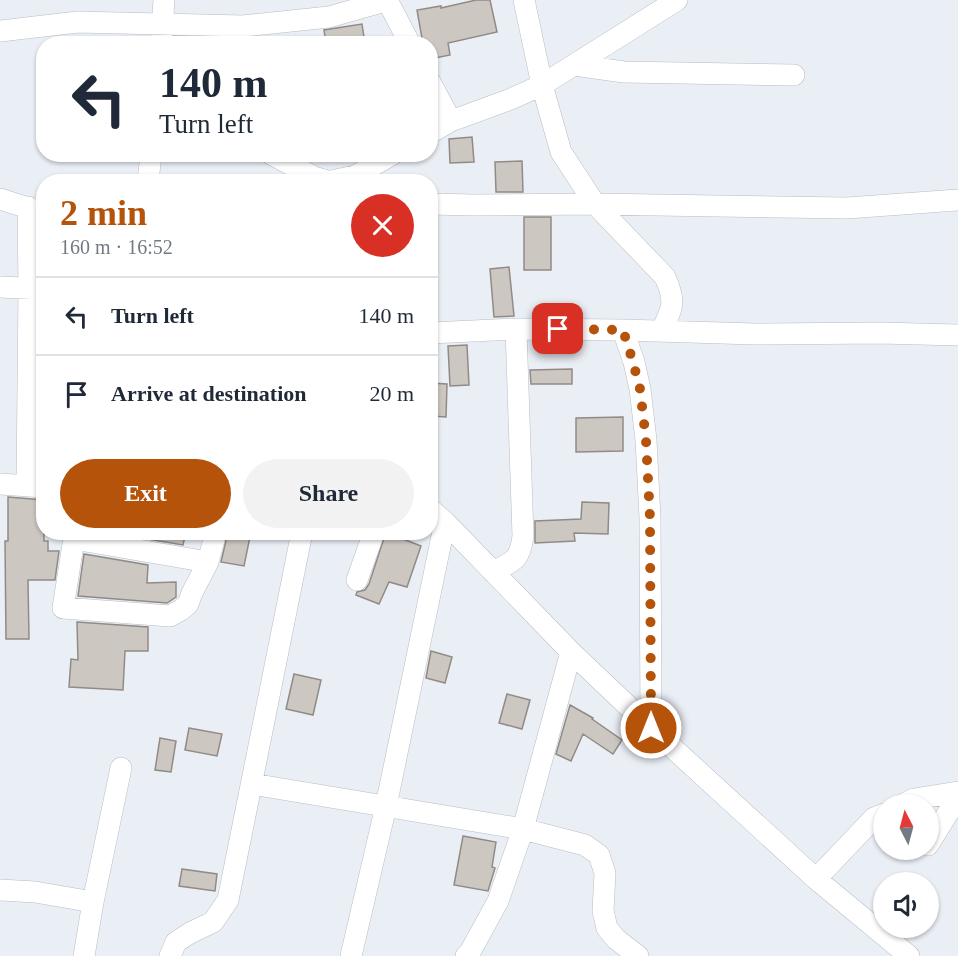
<!DOCTYPE html>
<meta charset="utf-8">
<style>
:root{--surface:#fff;--page:#f2f2f3;--text:#1f2937;--muted:#747a83;--line:#e0e1e3;--accent:#b45309}
body{margin:0;font-family:Georgia,serif;background:var(--page);color:var(--text);height:100vh;display:flex;flex-direction:column;font-size:22px;white-space:nowrap}
*{box-sizing:border-box;margin:0}
p{font-size:20px;color:var(--muted)}
.icon{flex:none;width:33px;height:33px;fill:none;stroke:currentColor;stroke-width:2;stroke-linecap:round;stroke-linejoin:round}
.map{position:relative;flex:1;overflow:hidden}
.side{position:absolute;left:36px;top:174px;width:402px;height:366px;display:flex;flex-direction:column;background:var(--surface);border-radius:24px;box-shadow:0 2px 4px #0004}
.side>*{flex:none}
.top-card{position:absolute;left:36px;top:36px;width:402px;height:126px;border-radius:24px;box-shadow:0 2px 4px #0004;background:#fff;color:var(--text);overflow:hidden}
.needle{width:39px;rotate:354deg}
.buttons{position:absolute;left:873px;top:794px;display:grid;gap:12px}
.buttons a{display:grid;place-items:center;width:66px;height:66px;border-radius:50%;background:var(--surface);box-shadow:0 2px 4px #0004;font-size:30px}
.pin{position:absolute;display:grid;place-items:center;width:51px;height:51px;color:#fff;margin:-26px;border-radius:12px;box-shadow:0 3px 9px #0006}
.me{position:absolute;width:66px;margin:-33px;rotate:0deg;stroke-linejoin:round;filter:drop-shadow(0 0 4px #0008)}
.turn{display:flex;align-items:center;gap:21px;height:126px;padding:0 24px;font-size:27px}
.turn .icon{width:78px;height:78px;stroke-width:2.5}
.turn b{display:block;font-size:42px;line-height:51px}
.round{display:grid;place-items:center;flex:none;width:63px;height:63px;border-radius:32px;background:var(--page)}
.headline{display:flex;align-items:center;justify-content:space-between;height:102px;padding:0 24px}
h1{font-size:36px;font-weight:800;line-height:45px;color:var(--accent)}
.primary-button{display:flex;gap:12px;margin-top:auto;padding:12px 24px}
.primary-button a{flex:1;height:69px;border-radius:36px;background:var(--accent);color:#fff;font-size:24px;font-weight:800;line-height:69px;text-align:center}
.primary-button a+a{background:var(--page);color:var(--text)}
ul{padding:0;list-style:none}
li{display:flex;align-items:center;gap:18px;height:78px;padding:0 24px;border-top:2px solid var(--line)}
li div{flex:1}
li b{display:block;font-size:22px}
li em{font-style:normal}
.map>svg:first-child{display:block}
.building{fill:#cdc7c2;stroke:#918b87;stroke-width:1.5}
.lines{fill:none;stroke-linecap:round;stroke-linejoin:round}
.street-casing{stroke:#b9bdc3;stroke-width:22}
.street{stroke:#fff;stroke-width:21}
.route{stroke:#b45309;stroke-width:10;stroke-dasharray:0 18}
</style>
<div class="map">
<svg width="958" height="956" viewBox="0 0 958 956">
<rect width="100%" height="100%" fill="#eaeef5"/>
<!-- building -->
<path class="building" d="M 476,0 L 490,0 L 497,32 L 448,43 L 450,55 L 430,59 L 430,44 L 423,44 L 417,10 L 441,6 L 441,8 Z
M 362,24 L 365,44 L 326,44 L 324,30 Z
M 472,137 L 474,162 L 450,163 L 449,139 Z
M 522,161 L 523,192 L 496,192 L 495,162 Z
M 524,217 L 551,217 L 551,270 L 524,270 Z
M 509,267 L 514,316 L 494,317 L 490,269 Z
M 467,345 L 469,385 L 450,386 L 448,346 Z
M 572,369 L 572,384 L 531,384 L 530,370 Z
M 430,383 L 447,384 L 446,417 L 430,416 Z
M 623,417 L 623,451 L 576,452 L 576,418 Z
M 8,497 L 44,500 L 44,541 L 48,541 L 48,551 L 59,551 L 55,580 L 28,580 L 29,639 L 6,639 L 5,541 L 8,541 Z
M 582,502 L 609,503 L 608,534 L 574,533 L 575,541 L 535,543 L 535,521 L 581,519 Z
M 118,532 L 186,532 L 183,545 L 118,534 Z
M 228,532 L 251,532 L 244,566 L 221,562 Z
M 386,532 L 405,532 L 403,539 L 421,546 L 407,587 L 389,582 L 379,604 L 356,595 L 357,592 L 365,590 L 369,584 Z
M 84,554 L 148,565 L 147,583 L 176,582 L 176,597 L 167,603 L 78,596 Z
M 77,622 L 148,627 L 148,651 L 125,651 L 123,690 L 69,687 L 71,659 L 78,660 Z
M 431,651 L 452,657 L 445,683 L 426,678 Z
M 294,674 L 321,680 L 313,715 L 286,709 Z
M 507,694 L 530,700 L 522,729 L 499,723 Z
M 570,705 L 593,718 L 592,719 L 622,740 L 613,754 L 583,734 L 571,761 L 556,754 Z
M 189,728 L 222,734 L 217,756 L 185,750 Z
M 160,738 L 176,741 L 171,772 L 155,770 Z
M 463,836 L 496,842 L 492,867 L 495,868 L 488,891 L 454,885 Z
M 182,869 L 217,874 L 215,891 L 179,886 Z"/>
<g class="lines">
<!-- street casing -->
<g class="street-casing">
<path id="street" d="M 387,0 L 410,44
M 524,0 L 542,85 L 561,152 L 595,204 L 665,277 C 676,301 673,309 661,331
M 0,31 L 78,22 L 243,26 L 329,17 L 389,0
M 161,44 L 164,0
M 574,65 L 624,72 L 794,75
M 430,82 L 451,121
M 430,133 L 451,121 L 511,99 L 542,85 L 677,0
M 271,154 L 314,177 L 331,182
M 331,181 L 355,176 L 393,154
M 148,182 L 151,154
M 0,199 L 44,213
M 430,204 L 472,205 L 595,204 L 847,208 L 958,200
M 0,287 L 43,289
M 623,330 L 634,362 L 640,389 L 646,440 L 650,518 L 651,728
M 430,333 L 516,329 L 623,330 L 755,334 L 881,333 L 958,335
M 0,484 L 44,487
M 27,485 L 29,288 L 28,207
M 430,509 L 445,522 L 571,652 L 651,728 L 816,879 L 909,956
M 74,539 L 208,562 L 192,593 L 188,604 L 181,610 L 170,616 L 63,608 L 75,532
M 208,562 L 216,532
M 493,572 C 513,561 520,561 523,536 L 516,329
M 357,580 L 374,532
M 252,784 L 523,829 L 585,845 L 599,855 L 605,873 L 603,911 L 607,928 L 616,939 L 638,956
M 904,804 L 914,799 L 958,792
M 928,845 L 958,797
M 816,879 L 874,818 L 884,814
M 0,890 L 35,892 L 93,902 L 121,768
M 84,956 L 93,902
M 170,956 L 176,942 L 190,933 L 213,922 L 228,900 L 302,532
M 351,956 L 386,806 L 445,522
M 466,956 L 470,952 L 498,901 L 523,829 L 571,652"/>
</g>
<!-- street -->
<use href="#street" class="street"/>
</g>
<g class="lines">
<!-- route -->
<path class="route" d="M 558,329 L 623,330 L 633,362 L 640,389 L 646,440 L 650,518 L 651,728"/>
</g>
</svg>
<div class="buttons">
<a><svg class="needle" viewBox="-14 -14 28 28"><path d="M0-13l5 13h-10z" fill="#e53935"/><path d="M0 13l5-13h-10z" fill="#747a83"/></svg></a>
<a><svg class="icon" aria-label="sound" viewBox="0 0 24 24"><path d="M4 9h4l5-4v14l-5-4H4zM17 9q2 3 0 6"/></svg></a>
</div>
<div class="pin" style="left:558px;top:329px;background:#d93025"><svg class="icon" aria-label="arrive" viewBox="0 0 24 24"><path d="M6 21V4h12l-3 4 3 4H6"/></svg></div>
<svg class="me" style="left:651px;top:728px" viewBox="-20 -20 40 40"><circle r="17" fill="#b45309" stroke="#fff" stroke-width="3"/><path d="M0-11L8 9 0 5-8 9z" fill="#fff"/></svg>
<div class="top-card">
<div class="turn"><svg class="icon" aria-label="left" viewBox="0 0 24 24"><path d="M17 20v-9H6M10 6l-5 5 5 5"/></svg><div><b>140 m</b>Turn left</div></div>
</div>
<section class="side">
<div class="headline"><div><h1>2 min</h1><p>160 m · 16:52</p></div><a class="round" style="background:#d93025;color:#fff"><svg class="icon" aria-label="close" viewBox="0 0 24 24"><path d="M6 6l12 12M18 6L6 18"/></svg></a></div>
<ul>
<li><svg class="icon" aria-label="left" viewBox="0 0 24 24"><path d="M17 20v-9H6M10 6l-5 5 5 5"/></svg><div><b>Turn left</b></div><em>140 m</em></li>
<li><svg class="icon" aria-label="arrive" viewBox="0 0 24 24"><path d="M6 21V4h12l-3 4 3 4H6"/></svg><div><b>Arrive at destination</b></div><em>20 m</em></li>
</ul>
<div class="primary-button"><a>Exit</a><a>Share</a></div>
</section>
</div>
